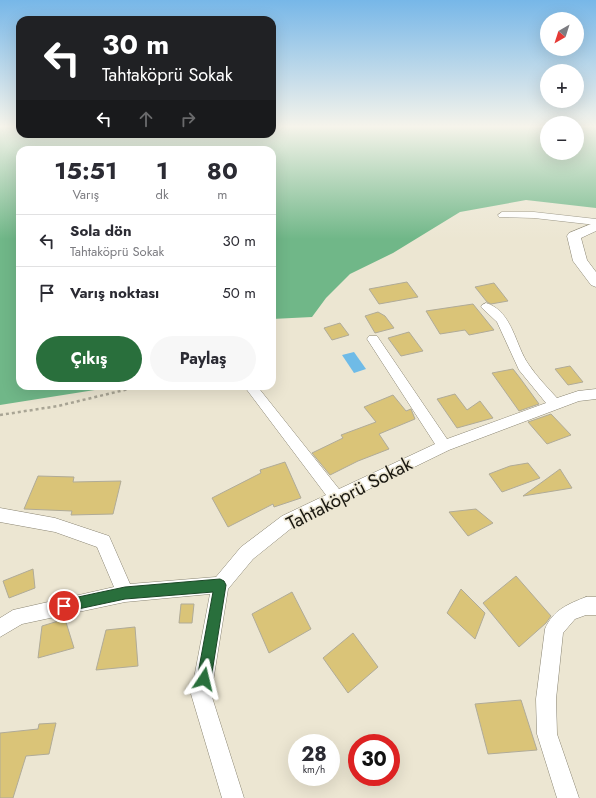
<!DOCTYPE html>
<html lang="tr">
<meta charset="utf-8">
<style>
:root{--surface:#fff;--page:#f7f7f7;--text:#2b2b33;--muted:#7c7c81;--line:#e1e1e2;--accent:#296f3c}
body{margin:0;font-family:Jost,sans-serif;background:var(--page);color:var(--text);height:100vh;display:flex;flex-direction:column;font-size:15px;white-space:nowrap}
*{box-sizing:border-box;margin:0}
p{font-size:13px;color:var(--muted)}
.icon{flex:none;width:22px;height:22px;fill:none;stroke:currentColor;stroke-width:2;stroke-linecap:round;stroke-linejoin:round}
.map{position:relative;flex:1;overflow:hidden}
.drawer{position:absolute;left:16px;top:146px;width:260px;height:244px;display:flex;flex-direction:column;background:var(--surface);border-radius:12px;box-shadow:0 4px 16px #0002}
.drawer>*{flex:none}
.banner{position:absolute;left:16px;top:16px;width:260px;height:122px;border-radius:12px;box-shadow:0 4px 16px #0002;background:#202124;color:#fff;overflow:hidden}
.needle{width:26px;rotate:219deg}
.fabs{position:absolute;left:540px;top:12px;display:grid;gap:8px}
.fabs a{display:grid;place-items:center;width:44px;height:44px;border-radius:50%;background:var(--surface);box-shadow:0 4px 16px #0002;font-size:20px}
.speed{position:absolute;left:288px;top:734px;display:flex;gap:8px;font-size:20px;font-weight:700;text-align:center}
.speed>*{display:grid;place-content:center;width:52px;height:52px;border-radius:50%;background:var(--surface);box-shadow:0 4px 16px #0002;line-height:1}
.speed small{font-size:10px;font-weight:400}
.speed .limit{border:6px solid #d22;background:#fff;color:#111}
.pin{position:absolute;display:grid;place-items:center;width:34px;height:34px;color:#fff;margin:-17px;border:2px solid #fff;border-radius:50%;box-shadow:0 1px 4px #0007}
.me{position:absolute;width:44px;margin:-22px;rotate:10deg;stroke-linejoin:round;filter:drop-shadow(0 0 3px #0008)}
.turn{display:flex;align-items:center;gap:14px;height:84px;padding:0 20px;font-size:18px}
.turn .icon{width:52px;height:52px;stroke-width:2.5}
.turn b{display:block;font-size:28px;line-height:34px}
.lanes{display:flex;align-items:center;height:38px;padding:0 20px;background:#0003;justify-content:center;gap:20px;direction:ltr}
.lanes .off{opacity:.35}
.eta{display:flex;justify-content:space-evenly;align-items:center;height:68px;text-align:center}
.eta b{font-size:24px;font-weight:700;line-height:28px}
.button{display:flex;gap:8px;margin-top:auto;padding:8px 20px}
.button a{flex:1;height:46px;border-radius:24px;background:var(--accent);color:#fff;font-size:16px;font-weight:700;line-height:46px;text-align:center}
.button a+a{background:var(--page);color:var(--text)}
ul{padding:0;list-style:none}
li{display:flex;align-items:center;gap:12px;height:52px;padding:0 20px;border-top:1px solid var(--line)}
li div{flex:1}
li b{display:block;font-size:15px}
li em{font-style:normal}
.map>svg:first-child{display:block}
.forest{fill:#70b788}
.water{fill:#6fbbe7}
.building{fill:#dac478;stroke:#b0ab98}
.lines{fill:none;stroke-linecap:round;stroke-linejoin:round}
.street-casing{stroke:#8a8573;stroke-width:1}
.secondary-casing{stroke:#8a8573;stroke-width:1}
.path{stroke:#a9a595;stroke-width:2.5;stroke-dasharray:3 3;stroke-linecap:butt}
.street{fill:#fff;fill-rule:evenodd}
.secondary{fill:#fff;fill-rule:evenodd}
.route{fill:#296f3c;stroke:#1b4827}
.labels{text-anchor:middle;stroke-width:3;stroke-linejoin:round;paint-order:stroke}
.near-street-label{font-size:19px;fill:#18160f;stroke:#ece6d2}
</style>
<div class="map">
<svg width="596" height="798" viewBox="0 0 596 798">
<rect width="100%" height="100%" fill="#ece6d2"/>
<!-- forest -->
<path class="forest" d="M 0,127 L 20,127 L 20,134 L 272,134 L 272,127 L 547,127 L 547,153 L 577,153 L 577,127 L 596,127 L 596,208 L 526,200 L 460,212 L 393,253 L 350,274 L 326,298 L 312,317 L 272,319 L 272,150 L 20,150 L 20,386 L 120,386 L 0,405 Z"/>
<!-- water -->
<path class="water" d="M 354,352 L 366,369 L 354,373 L 342,355 Z"/>
<!-- building -->
<path class="building" d="M 407,282 L 418,297 L 379,304 L 369,289 Z
M 494,283 L 508,301 L 491,304 L 487,302 L 475,287 Z
M 473,304 L 494,330 L 469,335 L 465,330 L 440,334 L 426,311 Z
M 378,312 L 385,316 L 394,328 L 375,333 L 365,316 Z
M 340,323 L 349,335 L 332,340 L 324,328 Z
M 409,332 L 423,351 L 401,356 L 388,338 Z
M 570,366 L 583,382 L 568,385 L 555,369 Z
M 513,369 L 520,378 L 539,404 L 519,411 L 492,373 Z
M 455,394 L 467,410 L 480,401 L 493,418 L 457,428 L 437,399 Z
M 393,395 L 406,411 L 411,409 L 415,419 L 379,434 L 389,449 L 358,461 L 330,475 L 312,453 L 343,438 L 341,435 L 376,422 L 364,407 Z
M 551,414 L 571,435 L 547,444 L 528,422 Z
M 285,462 L 301,498 L 274,507 L 273,504 L 228,527 L 212,498 L 261,473 L 260,470 Z
M 528,463 L 540,478 L 502,492 L 489,474 L 510,466 Z
M 560,469 L 572,488 L 523,496 Z
M 38,476 L 74,477 L 73,482 L 121,481 L 113,514 L 71,515 L 72,511 L 24,509 Z
M 476,509 L 493,523 L 468,536 L 449,512 Z
M 33,569 L 35,588 L 9,598 L 3,581 Z
M 516,576 L 551,616 L 546,623 L 519,647 L 483,603 Z
M 461,589 L 485,613 L 475,639 L 447,613 Z
M 292,592 L 311,629 L 269,653 L 252,614 Z
M 181,604 L 194,604 L 192,623 L 179,623 Z
M 65,619 L 74,648 L 38,658 L 42,626 Z
M 135,627 L 138,666 L 96,670 L 106,630 Z
M 353,633 L 378,667 L 348,693 L 323,658 Z
M 521,700 L 537,750 L 488,754 L 475,704 Z
M 56,723 L 49,754 L 26,756 L 13,798 L 0,798 L 0,733 L 38,729 L 39,724 Z"/>
<g class="lines">
<!-- street casing -->
<g class="street-casing">
<path id="street" d="M 502,212 L 534,212 L 596,219 L 596,225 L 534,218 L 499,217 L 498,215 Z
M 486,303 C 513,311 515,346 529,365 C 537,377 548,388 557,398 L 578,391 L 596,389 L 596,399 L 579,401 L 449,450 L 294,526 L 253,559 L 228,589 L 211,694 L 244,798 L 222,798 L 191,694 L 210,594 L 125,602 L 22,624 L 0,637 L 0,618 L 13,610 L 114,587 L 97,547 L 55,532 L 0,522 L 0,508 L 55,518 L 109,536 L 130,584 L 216,577 L 241,547 L 282,516 L 326,495 L 244,386 L 257,386 L 339,489 L 435,444 L 369,342 L 367,339 L 369,336 L 377,336 L 447,439 L 546,403 L 519,370 L 497,322 L 481,307 L 482,305 Z
M 586,597 L 596,597 L 596,615 L 586,615 L 575,619 L 563,633 L 556,699 L 557,734 L 579,798 L 557,798 L 537,734 L 536,699 L 545,629 C 553,610 568,604 586,597 Z"/>
</g>
<!-- secondary casing -->
<g class="secondary-casing">
<path id="secondary" d="M 596,222 L 596,231 L 581,238 L 587,260 L 596,272 L 596,287 L 591,285 L 573,261 L 567,236 L 569,233 Z"/>
</g>
<!-- path -->
<path class="path" d="M 0,415 L 58,406 L 141,386"/>
<!-- street -->
<use href="#street" class="street"/>
<!-- secondary -->
<use href="#secondary" class="secondary"/>
</g>
<!-- sky -->
<linearGradient id="sky" x2="0" y2="1"><stop stop-color="#77b7e8"/><stop offset="0.53" stop-color="#f6f4eb"/><stop offset="1" stop-color="#f6f4eb" stop-opacity="0"/></linearGradient>
<rect width="596" height="239" fill="url(#sky)"/>
<!-- route -->
<path class="route" d="M 220,579 L 224,581 L 226,585 L 211,679 L 209,684 L 204,686 L 199,684 L 197,679 L 213,592 L 125,599 L 64,612 L 60,611 L 58,606 L 60,602 L 64,600 L 125,587 Z"/>
<g class="labels">
<!-- near-street labels -->
<g class="near-street-label">
<text transform="translate(349 493) rotate(-27)" y="7">Tahtaköprü Sokak</text>
</g>
</g>
</svg>
<div class="fabs">
<a><svg class="needle" viewBox="-14 -14 28 28"><path d="M0-13l5 13h-10z" fill="#e53935"/><path d="M0 13l5-13h-10z" fill="#7c7c81"/></svg></a>
<a>+</a>
<a>−</a>
</div>
<div class="speed"><div>28<small>km/h</small></div><div class="limit">30</div></div>
<div class="pin" style="left:64px;top:606px;background:#d93025"><svg class="icon" aria-label="arrive" viewBox="0 0 24 24"><path d="M6 21V4h12l-3 4 3 4H6"/></svg></div>
<svg class="me" style="left:204px;top:679px" viewBox="-20 -20 40 40"><path d="M0-17L14 15 0 8-14 15z" fill="#296f3c" stroke="#fff" stroke-width="4"/></svg>
<div class="banner">
<div class="turn"><svg class="icon" aria-label="left" viewBox="0 0 24 24"><path d="M17 20v-9H6M10 6l-5 5 5 5"/></svg><div><b>30 m</b>Tahtaköprü Sokak</div></div>
<div class="lanes"><svg class="icon" aria-label="left" viewBox="0 0 24 24"><path d="M17 20v-9H6M10 6l-5 5 5 5"/></svg><svg class="icon off" aria-label="ahead" viewBox="0 0 24 24"><path d="M12 20V5M6 11l6-6 6 6"/></svg><svg class="icon off" aria-label="right" viewBox="0 0 24 24"><path d="M7 20v-9h11M14 6l5 5-5 5"/></svg></div>
</div>
<section class="drawer">
<div class="eta">
<div><b>15:51</b><p>Varış</p></div>
<div><b>1</b><p>dk</p></div>
<div><b>80</b><p>m</p></div>
</div>
<ul>
<li><svg class="icon" aria-label="left" viewBox="0 0 24 24"><path d="M17 20v-9H6M10 6l-5 5 5 5"/></svg><div><b>Sola dön</b><p>Tahtaköprü Sokak</p></div><em>30 m</em></li>
<li><svg class="icon" aria-label="arrive" viewBox="0 0 24 24"><path d="M6 21V4h12l-3 4 3 4H6"/></svg><div><b>Varış noktası</b></div><em>50 m</em></li>
</ul>
<div class="button"><a>Çıkış</a><a>Paylaş</a></div>
</section>
</div>
